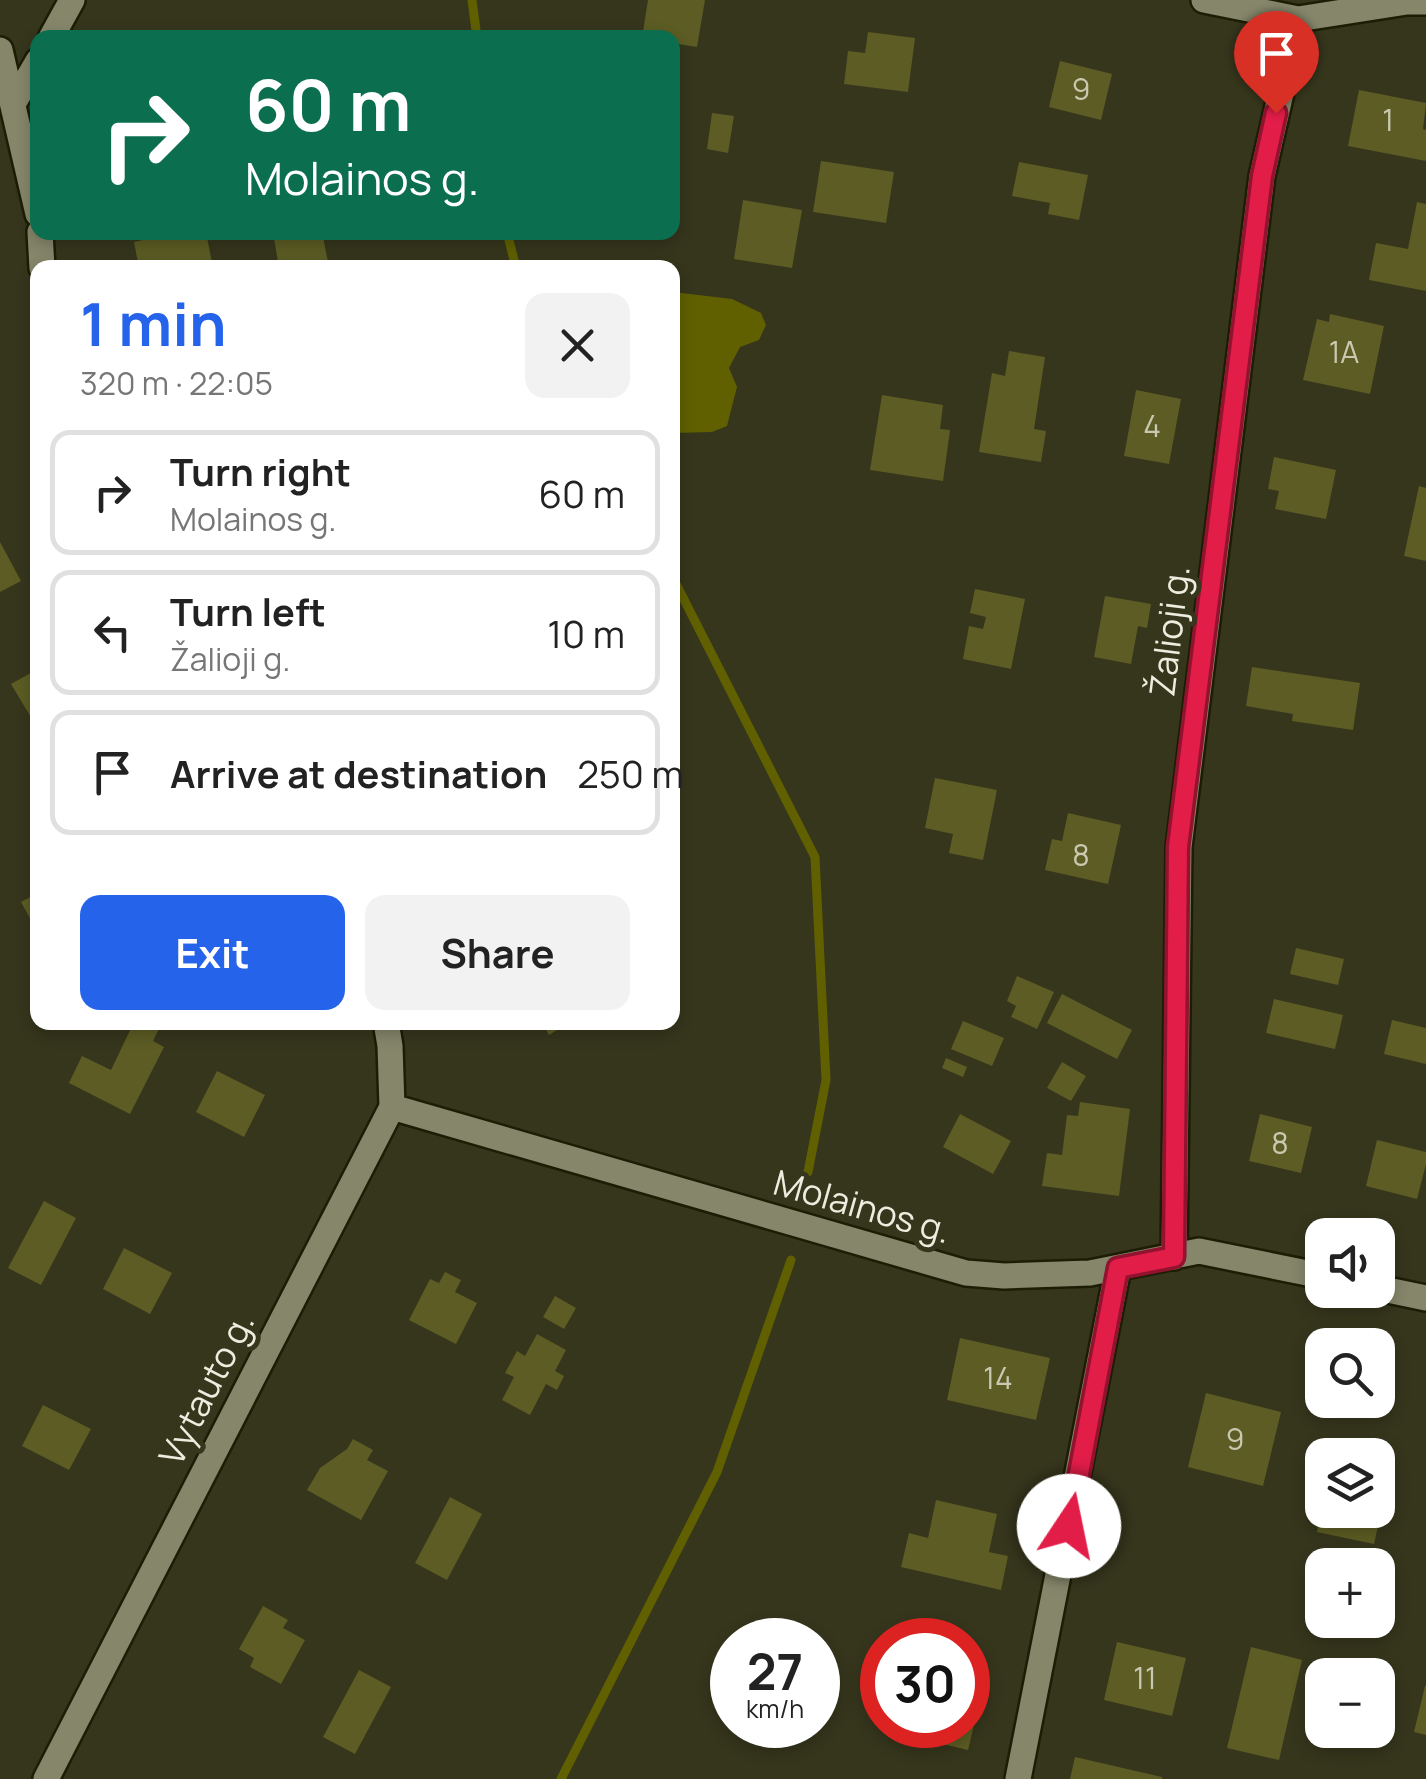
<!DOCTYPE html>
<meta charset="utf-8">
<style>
:root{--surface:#fff;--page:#f2f2f2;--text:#222;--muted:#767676;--line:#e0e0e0;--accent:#2563eb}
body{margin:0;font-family:Manrope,sans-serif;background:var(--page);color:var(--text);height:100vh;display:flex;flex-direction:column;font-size:38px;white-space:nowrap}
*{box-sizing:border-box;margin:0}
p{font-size:32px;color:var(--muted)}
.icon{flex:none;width:55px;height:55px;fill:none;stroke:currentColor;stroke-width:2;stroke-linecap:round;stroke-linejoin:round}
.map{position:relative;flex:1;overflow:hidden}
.side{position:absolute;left:30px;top:260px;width:650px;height:770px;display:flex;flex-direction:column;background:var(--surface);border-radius:20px;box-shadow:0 5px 15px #0003}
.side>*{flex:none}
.hud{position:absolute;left:30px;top:30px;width:650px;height:210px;border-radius:20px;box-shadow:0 5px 15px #0003;background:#0b6e4f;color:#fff;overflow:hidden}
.controls{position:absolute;left:1305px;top:1218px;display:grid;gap:20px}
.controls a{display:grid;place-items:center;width:90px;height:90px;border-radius:20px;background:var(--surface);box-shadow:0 5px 15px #0003;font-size:50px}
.speed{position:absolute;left:710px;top:1618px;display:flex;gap:20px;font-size:50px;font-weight:700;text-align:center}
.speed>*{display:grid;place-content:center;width:130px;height:130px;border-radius:50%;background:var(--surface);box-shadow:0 5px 15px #0003;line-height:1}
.speed small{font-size:25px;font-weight:400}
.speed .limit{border:15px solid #d22;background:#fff;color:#111}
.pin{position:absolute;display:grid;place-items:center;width:85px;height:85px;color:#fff;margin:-102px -42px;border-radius:50% 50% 50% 0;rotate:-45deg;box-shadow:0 0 10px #0007}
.pin .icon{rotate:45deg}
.me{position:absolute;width:110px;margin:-55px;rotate:11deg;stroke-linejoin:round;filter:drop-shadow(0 0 8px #0008)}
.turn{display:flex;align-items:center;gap:35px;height:210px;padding:0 50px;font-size:45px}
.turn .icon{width:130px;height:130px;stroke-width:2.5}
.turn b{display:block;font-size:70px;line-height:85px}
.round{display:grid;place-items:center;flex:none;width:105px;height:105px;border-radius:20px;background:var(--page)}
.overview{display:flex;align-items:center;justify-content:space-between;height:170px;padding:0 50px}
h1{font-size:60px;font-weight:700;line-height:75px;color:var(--accent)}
.button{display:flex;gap:20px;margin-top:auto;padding:20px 50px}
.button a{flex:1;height:115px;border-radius:20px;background:var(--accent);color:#fff;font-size:40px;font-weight:700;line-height:115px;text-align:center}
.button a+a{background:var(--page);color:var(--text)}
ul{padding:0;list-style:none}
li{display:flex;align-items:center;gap:30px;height:125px;margin:0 20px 15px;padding:0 30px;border:5px solid var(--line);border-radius:20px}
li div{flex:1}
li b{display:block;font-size:38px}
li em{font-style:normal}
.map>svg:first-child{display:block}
.water{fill:#606000}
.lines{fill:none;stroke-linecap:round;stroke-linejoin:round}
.stream{stroke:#606000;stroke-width:9}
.building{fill:#5c5c24}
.street-casing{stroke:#1d1d05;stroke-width:30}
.street{stroke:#85866a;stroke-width:25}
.route-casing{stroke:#92132f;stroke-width:25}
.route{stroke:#e11d48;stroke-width:18}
.labels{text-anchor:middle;stroke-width:10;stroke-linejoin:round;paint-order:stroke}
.number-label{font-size:30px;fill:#c8c9b0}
.street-label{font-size:35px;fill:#ecedde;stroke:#36361d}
</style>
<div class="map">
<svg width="1426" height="1779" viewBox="0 0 1426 1779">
<rect width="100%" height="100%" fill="#36361d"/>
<!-- water -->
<path class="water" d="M 673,292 L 732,299 L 761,313 L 766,325 L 759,340 L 740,347 L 729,368 L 737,387 L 727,426 L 712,432 L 673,433 Z"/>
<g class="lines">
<!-- stream -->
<path class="stream" d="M 472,0 L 477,38
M 507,232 L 516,268
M 672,576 L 815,857 L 826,1080 L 808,1172
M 561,1779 L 717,1472 L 791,1260"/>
</g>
<!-- building -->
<path class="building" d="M 648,0 L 705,0 L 697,47 L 672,43 L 672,38 L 642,38 Z
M 868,32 L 915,38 L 908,92 L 844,84 L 848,51 L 865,53 Z
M 1060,61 L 1112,74 L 1101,120 L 1049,107 Z
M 1359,90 L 1426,103 L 1423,129 L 1426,130 L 1426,161 L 1348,146 Z
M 712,113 L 734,116 L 728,153 L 707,149 Z
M 672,147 L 679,148 L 675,176 L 672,176 Z
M 821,161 L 894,172 L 886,223 L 813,212 Z
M 1019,162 L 1088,175 L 1079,220 L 1048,214 L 1050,203 L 1012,196 Z
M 743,200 L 802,210 L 792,268 L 734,259 Z
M 1417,202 L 1426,204 L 1426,291 L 1369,280 L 1376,243 L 1408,249 Z
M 180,232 L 206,232 L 213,268 L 139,268 L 134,242 Z
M 273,232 L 322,232 L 328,262 L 296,268 L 279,268 Z
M 1330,314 L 1384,326 L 1370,394 L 1303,380 L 1317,319 L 1329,322 Z
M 1009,351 L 1045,357 L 1034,429 L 1046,431 L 1041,462 L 979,452 L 992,373 L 1005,376 Z
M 1136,390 L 1181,399 L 1169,464 L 1124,456 Z
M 882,395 L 943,405 L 940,429 L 950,430 L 943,481 L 870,470 Z
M 1274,457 L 1336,470 L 1326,519 L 1275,509 L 1279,491 L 1268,489 Z
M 1419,486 L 1426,488 L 1426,561 L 1404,556 Z
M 0,542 L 21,581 L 0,592 Z
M 975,589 L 1025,599 L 1011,669 L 963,659 L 969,626 L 983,629 L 986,617 L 970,613 Z
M 1105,596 L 1151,604 L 1147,628 L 1138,626 L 1131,664 L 1094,657 Z
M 1252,667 L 1360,683 L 1353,730 L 1292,721 L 1293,714 L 1246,706 Z
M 38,669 L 38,729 L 11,684 Z
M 935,778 L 997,790 L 983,860 L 949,853 L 953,834 L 925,828 Z
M 1068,813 L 1121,825 L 1108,884 L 1045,870 L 1052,839 L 1062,841 Z
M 38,893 L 38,933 L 21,902 Z
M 1296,948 L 1344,959 L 1338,985 L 1290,974 Z
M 1017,976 L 1054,992 L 1037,1029 L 1011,1017 L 1016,1006 L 1007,1001 Z
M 1062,994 L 1132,1030 L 1117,1059 L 1047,1023 Z
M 1274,999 L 1343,1015 L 1335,1049 L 1266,1033 Z
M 1392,1020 L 1426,1028 L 1426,1064 L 1384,1054 Z
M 963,1021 L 1004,1038 L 992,1066 L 951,1049 Z
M 134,1022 L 162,1022 L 153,1041 L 164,1047 L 130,1114 L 69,1083 L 82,1056 L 111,1070 Z
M 542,1022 L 570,1022 L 549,1035 Z
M 946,1058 L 967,1067 L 963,1077 L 942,1068 Z
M 1062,1062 L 1086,1076 L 1071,1101 L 1047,1088 Z
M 217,1071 L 265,1095 L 244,1137 L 196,1112 Z
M 1080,1102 L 1130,1109 L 1119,1196 L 1042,1186 L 1047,1153 L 1062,1155 L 1067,1115 L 1078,1116 Z
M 960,1114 L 1011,1141 L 993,1174 L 943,1147 Z
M 1260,1114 L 1312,1127 L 1301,1173 L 1249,1161 Z
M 1377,1140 L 1426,1152 L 1426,1164 L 1417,1199 L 1366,1186 Z
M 44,1201 L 76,1218 L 41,1285 L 8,1268 Z
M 124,1248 L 172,1273 L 150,1314 L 103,1289 Z
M 445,1272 L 461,1280 L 455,1292 L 477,1303 L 456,1344 L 409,1320 L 430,1279 L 439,1283 Z
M 555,1296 L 576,1308 L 564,1329 L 543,1317 Z
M 537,1334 L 566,1350 L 555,1371 L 564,1376 L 557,1390 L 546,1384 L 530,1415 L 502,1400 L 514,1377 L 505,1373 L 517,1351 L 525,1356 Z
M 960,1338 L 1050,1358 L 1036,1420 L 947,1400 Z
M 1206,1393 L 1281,1412 L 1263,1486 L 1188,1467 Z
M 43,1405 L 91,1429 L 69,1470 L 22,1446 Z
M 353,1439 L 373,1450 L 367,1460 L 388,1471 L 361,1520 L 307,1490 L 320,1468 L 347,1449 Z
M 1335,1448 L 1359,1453 L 1358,1455 L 1334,1455 Z
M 1378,1458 L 1392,1461 L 1374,1544 L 1317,1532 L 1322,1510 L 1378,1510 Z
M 450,1497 L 482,1514 L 447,1580 L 415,1563 Z
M 936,1500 L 997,1514 L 989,1552 L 1008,1556 L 1001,1590 L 901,1567 L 909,1533 L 928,1538 Z
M 263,1606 L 288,1620 L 283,1628 L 305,1640 L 281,1684 L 250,1667 L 254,1658 L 239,1649 Z
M 1117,1642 L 1186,1658 L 1172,1716 L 1104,1700 Z
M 1251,1647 L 1302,1660 L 1279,1760 L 1227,1748 Z
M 968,1651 L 981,1654 L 969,1704 L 968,1704 Z
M 359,1670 L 391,1687 L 355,1754 L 323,1737 Z
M 1425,1686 L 1426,1686 L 1426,1735 L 1414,1732 Z
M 968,1710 L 977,1712 L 968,1750 L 909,1736 L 912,1725 L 968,1725 Z
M 1075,1757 L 1162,1777 L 1162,1779 L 1070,1779 Z"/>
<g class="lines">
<!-- street casing -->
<g class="street-casing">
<path id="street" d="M 1204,0 L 1298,19 L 1407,2 L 1426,2
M 51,38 L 72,0
M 0,50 L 38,214
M 13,104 L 38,61
M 40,232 L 42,268
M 392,1107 L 966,1273 L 1004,1276 L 1090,1273 L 1199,1251 L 1322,1276
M 1174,1257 L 1179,847 L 1262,176 L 1298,19
M 1378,1288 L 1426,1298
M 46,1779 L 392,1107 L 390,1046 L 386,1022
M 1018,1779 L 1118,1268"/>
</g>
<!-- street -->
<use href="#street" class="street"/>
</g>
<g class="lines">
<!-- route casing -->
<g class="route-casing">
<path id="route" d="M 1069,1526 L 1118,1268 L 1174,1257 L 1178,847 L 1262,176 L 1276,113"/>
</g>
<!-- route -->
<use href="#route" class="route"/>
</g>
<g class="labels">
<!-- number labels -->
<g class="number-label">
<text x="1081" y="100">9</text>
<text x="1388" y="131">1</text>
<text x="1344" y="363">1A</text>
<text x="1152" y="437">4</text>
<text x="1081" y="866">8</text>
<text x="1280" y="1154">8</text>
<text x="998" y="1389">14</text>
<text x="1235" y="1450">9</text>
<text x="1145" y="1689">11</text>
</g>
<!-- street labels -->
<g class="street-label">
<text transform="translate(1170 631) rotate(-83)" y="12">Žalioji g.</text>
<text transform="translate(862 1207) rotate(16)" y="12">Molainos g.</text>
<text transform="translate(207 1389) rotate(-63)" y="12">Vytauto g.</text>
</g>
</g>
</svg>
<div class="controls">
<a><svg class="icon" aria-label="sound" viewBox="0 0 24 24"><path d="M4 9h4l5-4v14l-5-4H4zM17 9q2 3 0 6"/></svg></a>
<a><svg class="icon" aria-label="search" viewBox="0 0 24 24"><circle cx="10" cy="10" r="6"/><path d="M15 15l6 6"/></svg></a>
<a><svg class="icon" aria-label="layers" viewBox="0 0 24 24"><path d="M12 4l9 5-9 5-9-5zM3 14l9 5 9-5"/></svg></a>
<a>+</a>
<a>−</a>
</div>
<div class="speed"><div>27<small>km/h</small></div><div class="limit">30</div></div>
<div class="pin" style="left:1276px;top:113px;background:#d93025"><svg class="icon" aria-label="arrive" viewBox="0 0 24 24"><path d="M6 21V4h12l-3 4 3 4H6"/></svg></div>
<svg class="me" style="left:1069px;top:1526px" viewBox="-20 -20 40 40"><circle r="19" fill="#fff"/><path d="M0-13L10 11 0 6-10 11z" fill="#e11d48"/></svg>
<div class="hud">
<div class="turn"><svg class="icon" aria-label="right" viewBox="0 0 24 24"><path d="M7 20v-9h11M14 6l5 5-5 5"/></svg><div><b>60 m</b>Molainos g.</div></div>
</div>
<section class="side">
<div class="overview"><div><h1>1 min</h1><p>320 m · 22:05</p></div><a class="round"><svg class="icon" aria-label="close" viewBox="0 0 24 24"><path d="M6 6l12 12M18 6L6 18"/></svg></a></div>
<ul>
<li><svg class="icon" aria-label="right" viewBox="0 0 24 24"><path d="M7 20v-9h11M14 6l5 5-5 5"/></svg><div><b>Turn right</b><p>Molainos g.</p></div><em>60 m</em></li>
<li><svg class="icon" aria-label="left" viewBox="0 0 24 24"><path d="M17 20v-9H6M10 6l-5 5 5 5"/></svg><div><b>Turn left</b><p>Žalioji g.</p></div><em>10 m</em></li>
<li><svg class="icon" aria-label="arrive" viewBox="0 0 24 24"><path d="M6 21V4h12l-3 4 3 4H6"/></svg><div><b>Arrive at destination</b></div><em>250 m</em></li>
</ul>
<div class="button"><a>Exit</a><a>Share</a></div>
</section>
</div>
